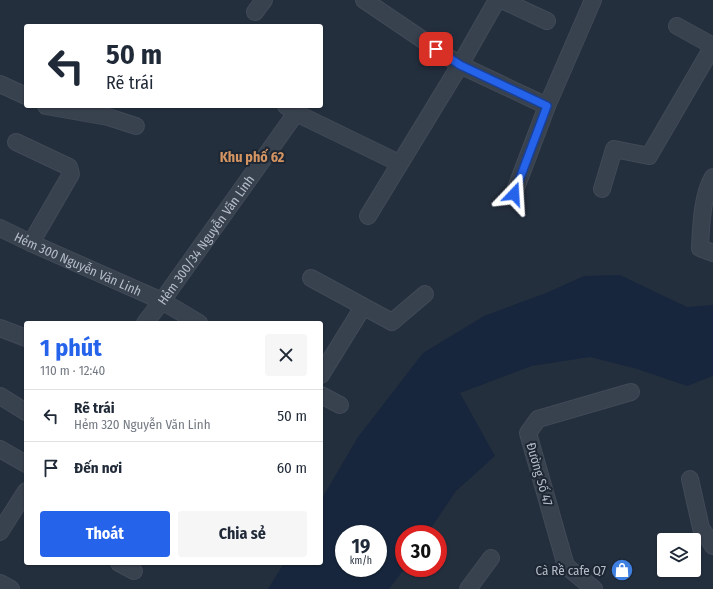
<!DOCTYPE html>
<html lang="vi">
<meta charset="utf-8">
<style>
:root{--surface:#fff;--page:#f6f6f7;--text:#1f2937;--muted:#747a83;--line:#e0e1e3;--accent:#2563eb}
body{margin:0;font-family:"Fira Sans Condensed",sans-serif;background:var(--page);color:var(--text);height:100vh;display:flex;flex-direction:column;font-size:15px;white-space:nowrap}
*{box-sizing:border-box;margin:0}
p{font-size:13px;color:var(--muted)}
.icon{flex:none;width:22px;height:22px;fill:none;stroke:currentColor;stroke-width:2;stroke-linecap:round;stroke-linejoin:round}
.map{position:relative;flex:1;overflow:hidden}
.sheet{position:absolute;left:24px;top:321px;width:299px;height:244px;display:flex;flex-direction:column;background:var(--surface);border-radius:4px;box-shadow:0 1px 3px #0004}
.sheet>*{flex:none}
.top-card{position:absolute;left:24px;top:24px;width:299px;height:84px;border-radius:4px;box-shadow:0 1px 3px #0004;background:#fff;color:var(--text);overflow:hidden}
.controls{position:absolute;left:657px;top:533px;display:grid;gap:8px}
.controls a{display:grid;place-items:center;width:44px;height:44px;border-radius:4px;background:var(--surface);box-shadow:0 1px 3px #0004;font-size:20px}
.speed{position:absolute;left:335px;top:525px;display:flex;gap:8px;font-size:20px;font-weight:700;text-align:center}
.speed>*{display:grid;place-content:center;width:52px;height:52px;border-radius:50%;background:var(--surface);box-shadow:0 1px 3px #0004;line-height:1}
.speed small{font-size:10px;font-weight:400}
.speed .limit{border:6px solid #d22;background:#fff;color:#111}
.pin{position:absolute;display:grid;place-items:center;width:34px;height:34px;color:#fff;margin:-17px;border-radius:8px;box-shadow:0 2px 6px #0006}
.me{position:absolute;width:44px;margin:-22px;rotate:20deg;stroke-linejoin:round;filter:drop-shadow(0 0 3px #0008)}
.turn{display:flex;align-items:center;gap:14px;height:84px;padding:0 16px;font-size:18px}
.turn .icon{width:52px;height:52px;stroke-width:2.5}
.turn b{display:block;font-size:28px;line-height:34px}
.round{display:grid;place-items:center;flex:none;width:42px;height:42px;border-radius:4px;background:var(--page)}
.summary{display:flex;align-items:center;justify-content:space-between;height:68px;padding:0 16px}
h1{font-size:24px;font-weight:700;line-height:30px;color:var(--accent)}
.action{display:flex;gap:8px;margin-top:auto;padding:8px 16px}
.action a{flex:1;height:46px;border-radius:4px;background:var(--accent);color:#fff;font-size:16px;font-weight:700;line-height:46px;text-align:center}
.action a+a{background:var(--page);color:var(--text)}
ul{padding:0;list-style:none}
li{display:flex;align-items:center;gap:12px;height:52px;padding:0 16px;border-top:1px solid var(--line)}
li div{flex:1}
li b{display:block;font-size:15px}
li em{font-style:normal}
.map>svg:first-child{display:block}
.water{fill:#17263c;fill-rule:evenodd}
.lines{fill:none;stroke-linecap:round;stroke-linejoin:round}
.minor-casing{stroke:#414a57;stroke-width:18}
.minor{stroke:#38414e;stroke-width:16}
.route-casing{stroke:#184099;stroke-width:10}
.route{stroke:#2563eb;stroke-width:7}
.labels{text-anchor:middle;stroke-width:4;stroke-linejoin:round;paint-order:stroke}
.street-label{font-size:13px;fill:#b4bcc9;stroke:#1d2633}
.poi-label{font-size:13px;fill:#b4bcc9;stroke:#1d2633;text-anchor:end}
.neighbourhood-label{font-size:14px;font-weight:bold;fill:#d59563;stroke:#1d2633}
</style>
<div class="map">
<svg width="713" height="589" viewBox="0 0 713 589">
<rect width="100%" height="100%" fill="#242f3e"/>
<!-- water -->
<path class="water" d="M 620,275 L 687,307 L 713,305 L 713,376 L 687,386 L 637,369 L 590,357 L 532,366 L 460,393 L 495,456 L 456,491 L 427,534 L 404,534 L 405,568 L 389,589 L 268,589 L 284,563 L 321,563 L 321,500 L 358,437 L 423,353 L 484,316 L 546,293 L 584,276 ZM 344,534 L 378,534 L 378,568 L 344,568 Z"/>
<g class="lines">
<!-- minor casing -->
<g class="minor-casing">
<g id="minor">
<path d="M 364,0 L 460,65 L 547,106"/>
<path d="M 502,0 L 547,21"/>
<path d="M 255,12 L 264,0"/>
<path d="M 677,26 L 713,46"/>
<path d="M 0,84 L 26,96"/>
<path d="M 46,106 L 108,117 L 136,126"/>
<path d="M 286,106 L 296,113 L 399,163"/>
<path d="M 16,142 L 69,167 L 71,174 L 31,243"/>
<path d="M 713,177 C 702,195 701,227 700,248 L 713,253"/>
<path d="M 602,189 L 614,149 L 649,156 L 713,46"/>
<path d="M 514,193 L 547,106 L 593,0"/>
<path d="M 368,216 L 460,65 L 497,0"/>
<path id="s1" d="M 0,228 L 31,243 L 162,301 L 199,323"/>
<path d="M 311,278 L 392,322 L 425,294"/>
<path id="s2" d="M 145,323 L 162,301 L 296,113"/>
<path d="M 0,328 L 26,338"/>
<path d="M 321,375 L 363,307"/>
<path d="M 321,395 L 340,405"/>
<path d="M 0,396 L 26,412"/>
<path d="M 0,449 L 26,464"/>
<path d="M 690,479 L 701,528 L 713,546"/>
<path d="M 0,532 L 26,491"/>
<path d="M 119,563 L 134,571"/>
<path d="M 0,583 L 11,589"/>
<path d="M 468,589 L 491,558"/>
<path d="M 594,589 L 566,566 L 528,433 L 538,419 L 631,392"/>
</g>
</g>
<!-- minor -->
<use href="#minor" class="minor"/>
</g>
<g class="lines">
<!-- route casing -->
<g class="route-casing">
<path id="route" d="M 436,49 L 460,65 L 547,106 L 514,194"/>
</g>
<!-- route -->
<use href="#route" class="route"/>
</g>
<!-- icons -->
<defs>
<g id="shop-disc" transform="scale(1.15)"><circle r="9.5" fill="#3f7fe0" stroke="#1d2633"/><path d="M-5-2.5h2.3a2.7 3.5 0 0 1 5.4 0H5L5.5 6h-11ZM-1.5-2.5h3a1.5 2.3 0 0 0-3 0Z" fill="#fff"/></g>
</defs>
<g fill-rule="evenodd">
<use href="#shop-disc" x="622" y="570"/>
</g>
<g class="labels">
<!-- street labels -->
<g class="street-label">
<text dy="5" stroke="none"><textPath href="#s2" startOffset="103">Hẻm 300/34 Nguyễn Văn Linh</textPath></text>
<text dy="5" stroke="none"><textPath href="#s1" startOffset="86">Hẻm 300 Nguyễn Văn Linh</textPath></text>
<text transform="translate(540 474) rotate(74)" y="5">Đường Số 47</text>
</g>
<!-- poi labels -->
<g class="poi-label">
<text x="606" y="575">Cà Rề cafe Q7</text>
</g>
<!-- neighbourhood labels -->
<g class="neighbourhood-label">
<text x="252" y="162">Khu phố 62</text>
</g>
</g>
</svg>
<div class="controls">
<a><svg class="icon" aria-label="layers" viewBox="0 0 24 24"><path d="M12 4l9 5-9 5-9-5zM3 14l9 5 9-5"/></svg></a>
</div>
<div class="speed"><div>19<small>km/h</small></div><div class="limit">30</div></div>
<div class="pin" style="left:436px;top:49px;background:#d93025"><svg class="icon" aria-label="arrive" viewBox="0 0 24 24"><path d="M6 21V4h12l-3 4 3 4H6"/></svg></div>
<svg class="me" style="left:514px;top:194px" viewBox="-20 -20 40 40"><path d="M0-17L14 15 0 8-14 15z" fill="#2563eb" stroke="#fff" stroke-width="4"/></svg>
<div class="top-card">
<div class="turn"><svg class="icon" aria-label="left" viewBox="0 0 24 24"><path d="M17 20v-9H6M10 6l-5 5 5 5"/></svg><div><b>50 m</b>Rẽ trái</div></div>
</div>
<section class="sheet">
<div class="summary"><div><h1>1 phút</h1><p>110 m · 12:40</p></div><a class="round"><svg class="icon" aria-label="close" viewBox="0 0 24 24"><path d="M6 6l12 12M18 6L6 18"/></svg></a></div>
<ul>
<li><svg class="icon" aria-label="left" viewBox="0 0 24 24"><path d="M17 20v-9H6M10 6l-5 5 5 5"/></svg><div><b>Rẽ trái</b><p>Hẻm 320 Nguyễn Văn Linh</p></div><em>50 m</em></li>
<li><svg class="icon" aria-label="arrive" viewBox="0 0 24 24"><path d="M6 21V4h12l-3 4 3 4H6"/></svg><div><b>Đến nơi</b></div><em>60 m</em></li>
</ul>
<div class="action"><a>Thoát</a><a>Chia sẻ</a></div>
</section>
</div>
